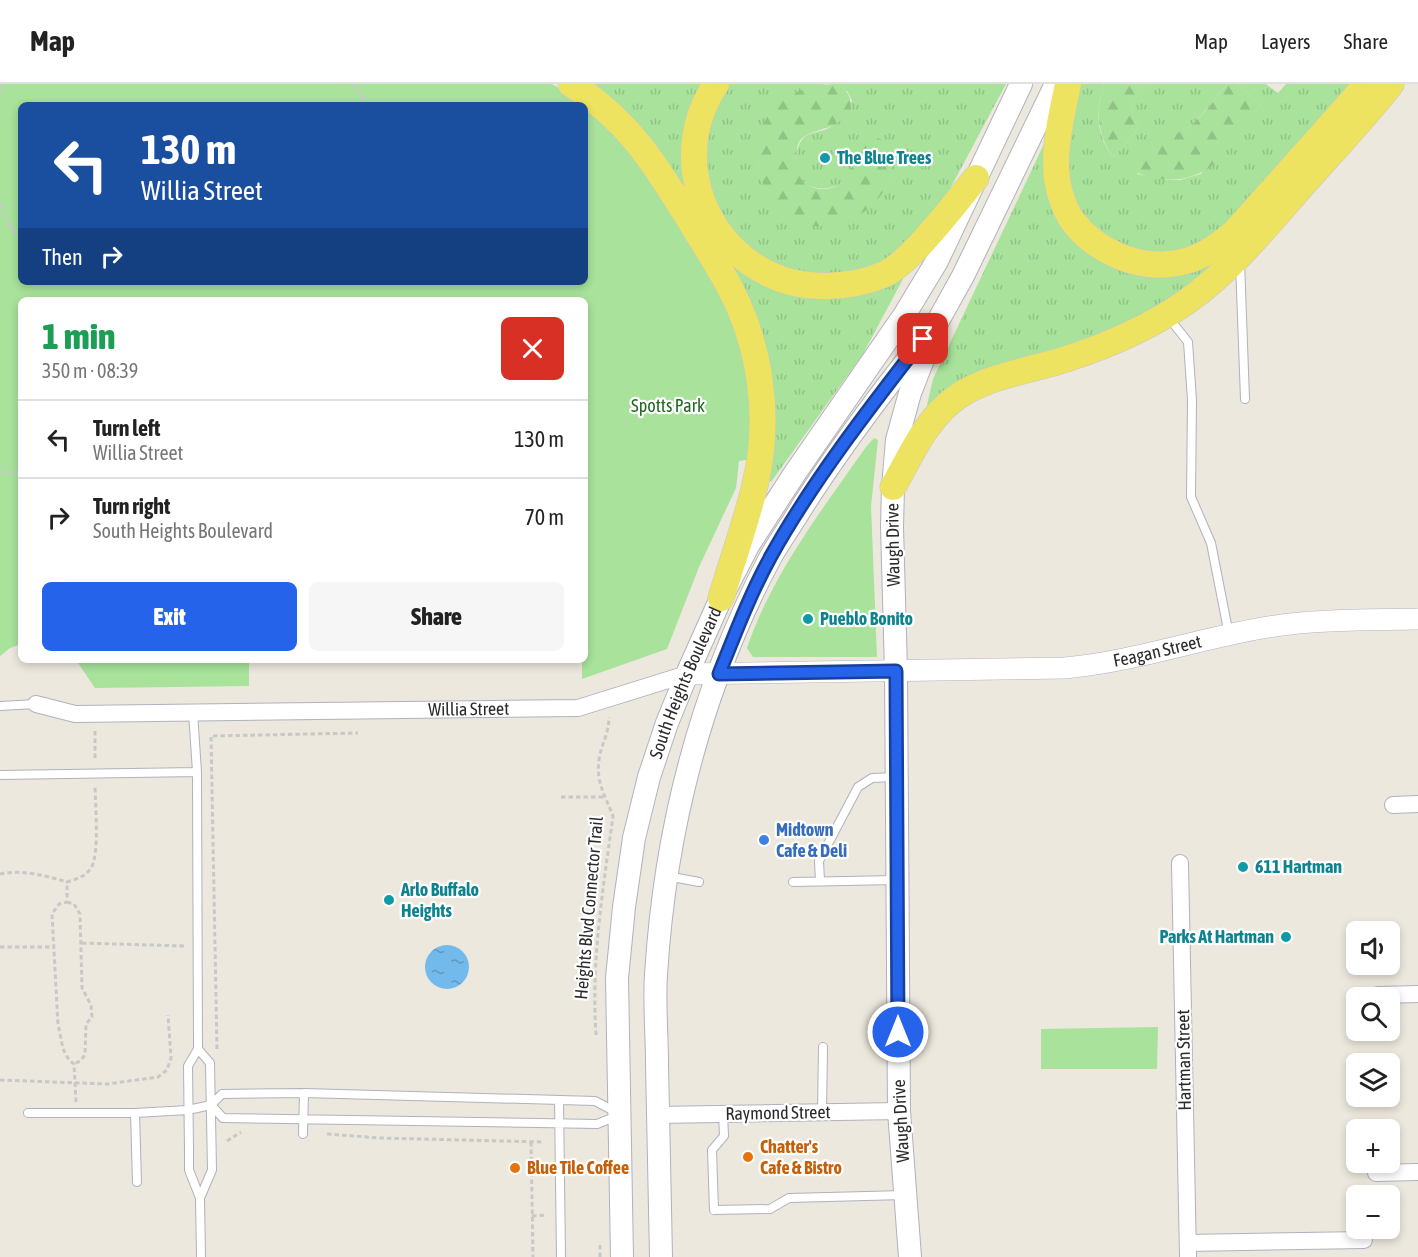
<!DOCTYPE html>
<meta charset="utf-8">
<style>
:root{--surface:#fff;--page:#f6f6f6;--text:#222;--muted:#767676;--line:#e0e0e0;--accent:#2563eb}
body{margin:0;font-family:"Asap Condensed",sans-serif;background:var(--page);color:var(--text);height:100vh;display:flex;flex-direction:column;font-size:22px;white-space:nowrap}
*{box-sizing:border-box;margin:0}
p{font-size:20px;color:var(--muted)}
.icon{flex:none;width:33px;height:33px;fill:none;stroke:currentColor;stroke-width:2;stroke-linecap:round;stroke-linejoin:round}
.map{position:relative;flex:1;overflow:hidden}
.side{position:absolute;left:18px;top:213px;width:570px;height:366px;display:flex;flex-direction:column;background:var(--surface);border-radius:9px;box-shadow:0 3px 9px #0003}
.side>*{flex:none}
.hud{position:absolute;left:18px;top:18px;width:570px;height:183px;border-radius:9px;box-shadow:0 3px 9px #0003;background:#1a4fa0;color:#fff;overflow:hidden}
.fabs{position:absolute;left:1346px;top:837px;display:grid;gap:12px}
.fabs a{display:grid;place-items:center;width:54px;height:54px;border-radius:9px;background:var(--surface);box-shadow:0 3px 9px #0003;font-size:30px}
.pin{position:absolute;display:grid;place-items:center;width:51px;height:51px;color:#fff;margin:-26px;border-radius:12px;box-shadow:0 3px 9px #0006}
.me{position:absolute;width:66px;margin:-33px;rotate:0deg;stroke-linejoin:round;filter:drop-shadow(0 0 4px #0008)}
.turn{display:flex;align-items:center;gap:21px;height:126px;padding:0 24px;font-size:27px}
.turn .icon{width:78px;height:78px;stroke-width:2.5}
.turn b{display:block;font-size:42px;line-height:51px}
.then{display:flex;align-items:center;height:57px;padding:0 24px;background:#0003;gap:12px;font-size:22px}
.round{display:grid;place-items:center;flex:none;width:63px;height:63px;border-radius:9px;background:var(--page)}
.overview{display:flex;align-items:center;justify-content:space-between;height:102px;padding:0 24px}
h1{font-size:36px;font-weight:800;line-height:45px;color:#1e9e55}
.button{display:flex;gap:12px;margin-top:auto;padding:12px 24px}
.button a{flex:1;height:69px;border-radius:9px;background:var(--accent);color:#fff;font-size:24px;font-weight:800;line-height:69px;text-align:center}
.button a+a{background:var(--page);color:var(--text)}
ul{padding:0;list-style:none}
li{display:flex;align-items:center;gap:18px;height:78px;padding:0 24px;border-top:2px solid var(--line)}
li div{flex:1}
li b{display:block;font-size:22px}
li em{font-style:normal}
header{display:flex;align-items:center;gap:36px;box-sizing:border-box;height:84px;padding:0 30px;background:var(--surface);border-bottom:2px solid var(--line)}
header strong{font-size:28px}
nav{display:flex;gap:33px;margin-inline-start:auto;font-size:21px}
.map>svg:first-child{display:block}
.grass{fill:url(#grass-tufts)}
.forest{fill:url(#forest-firs)}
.park{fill:#a8e29b;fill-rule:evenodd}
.water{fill:url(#water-ripples)}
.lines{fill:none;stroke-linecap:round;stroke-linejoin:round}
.service-casing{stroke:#b1b1be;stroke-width:10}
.minor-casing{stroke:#b1b1be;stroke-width:18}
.tertiary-casing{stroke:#b1b1be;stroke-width:22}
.secondary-casing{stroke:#b1b1be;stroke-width:24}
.primary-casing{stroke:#c8c8c8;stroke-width:27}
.path{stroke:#c8c8c8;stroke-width:3;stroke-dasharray:4.5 3;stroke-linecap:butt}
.service{stroke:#fff;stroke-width:8}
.minor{stroke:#fff;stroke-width:16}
.tertiary{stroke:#fff;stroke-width:21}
.secondary{stroke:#fff;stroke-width:22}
.primary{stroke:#eee261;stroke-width:26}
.route-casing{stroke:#184099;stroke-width:15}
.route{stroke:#2563eb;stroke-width:10}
.culture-dot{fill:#0f9aa8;stroke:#fff;stroke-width:2}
.shop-dot{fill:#3f7fe0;stroke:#fff;stroke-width:2}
.food-dot{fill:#e8710a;stroke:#fff;stroke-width:2}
.labels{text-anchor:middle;stroke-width:4.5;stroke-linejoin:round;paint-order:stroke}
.culture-label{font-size:18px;font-weight:bold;fill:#0d838f;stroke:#fff;text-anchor:start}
.park-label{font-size:18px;fill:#20671c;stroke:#fff}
.street-label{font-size:18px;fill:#2b2b2b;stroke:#fff}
.shop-label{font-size:18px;font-weight:bold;fill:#366cbe;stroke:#fff;text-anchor:start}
.food-label{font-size:18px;font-weight:bold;fill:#c56008;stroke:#fff;text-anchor:start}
</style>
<header>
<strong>Map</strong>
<nav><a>Map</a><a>Layers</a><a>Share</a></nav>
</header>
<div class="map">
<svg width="1418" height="1173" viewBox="0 0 1418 1173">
<defs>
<pattern id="grass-tufts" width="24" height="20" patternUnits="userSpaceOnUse" patternTransform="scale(1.5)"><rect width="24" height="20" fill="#a8e29b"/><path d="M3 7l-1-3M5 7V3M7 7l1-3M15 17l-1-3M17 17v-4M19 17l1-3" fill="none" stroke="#91c286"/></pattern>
<pattern id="forest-firs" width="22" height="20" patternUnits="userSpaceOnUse" patternTransform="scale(1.5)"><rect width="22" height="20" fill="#a8e29b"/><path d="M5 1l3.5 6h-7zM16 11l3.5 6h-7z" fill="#91c286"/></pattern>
<pattern id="water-ripples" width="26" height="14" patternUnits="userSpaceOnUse" patternTransform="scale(1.5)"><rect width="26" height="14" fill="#72baec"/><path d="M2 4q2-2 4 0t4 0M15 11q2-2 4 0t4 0" fill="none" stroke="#5e97bf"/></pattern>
</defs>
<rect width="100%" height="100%" fill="#ece8dd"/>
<!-- grass -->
<path class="grass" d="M 586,0 L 708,0 L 686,67 L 746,186 L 900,193 L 903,195 L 863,270 L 771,398 L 768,395 Z
M 726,0 L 826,0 L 794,9 L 758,68 L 759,84 L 763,97 L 856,133 C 884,114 893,97 894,63 L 854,73 C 852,81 851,89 846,95 C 833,110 801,107 796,87 C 794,80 795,75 797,68 C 802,42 820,53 835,40 C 841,34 847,24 852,17 L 848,8 L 837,0 L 1006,0 L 935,133 L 895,175 L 834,195 L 764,179 L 717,129 L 703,65 L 722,6 Z
M 1078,0 L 1104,0 C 1096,25 1095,53 1114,73 L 1139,44 C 1127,27 1132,14 1146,0 L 1227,0 C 1211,18 1190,53 1164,53 L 1137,90 L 1167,96 L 1180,96 L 1201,90 L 1260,21 L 1237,0 L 1266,0 L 1278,9 L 1286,0 L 1355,0 L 1211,158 L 1160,172 L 1110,158 L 1081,130 L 1064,87 Z
M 1044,60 L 1108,177 L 1241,158 L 1165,223 L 928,324 L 927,321 L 933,295 Z"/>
<!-- forest -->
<path class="forest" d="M 837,0 C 849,7 852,14 850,28 C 845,33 839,39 832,42 C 822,46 805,48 799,58 C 797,61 797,68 796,71 C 790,101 825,116 844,96 C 853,88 855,69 860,58 L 878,54 L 894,63 C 893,96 886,113 858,132 C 843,141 828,145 810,141 C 797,138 784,133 775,122 C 755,97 751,53 771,27 C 786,8 813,0 837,0 Z
M 1104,0 L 1146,0 C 1133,14 1127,27 1139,44 L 1114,73 C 1096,52 1096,25 1104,0 Z
M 1227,0 L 1237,0 L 1260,21 L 1211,83 C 1185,100 1153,100 1127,83 L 1155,50 C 1188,59 1208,22 1227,0 Z"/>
<!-- park -->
<path class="park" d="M 0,0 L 552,0 L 601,29 L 646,82 L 728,223 L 750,286 L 751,375 L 739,377 L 736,404 L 699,483 L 667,565 L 582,595 L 582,576 L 585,576 L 585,216 L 21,216 L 21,560 L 10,564 L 0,572 ZM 21,21 L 585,21 L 585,198 L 21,198 Z
M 874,354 L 878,356 L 871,422 L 877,573 L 753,573 L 747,564 C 772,490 822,426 866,363 Z
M 76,576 L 249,576 L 249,602 L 95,604 Z
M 1158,943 L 1157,985 L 1041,985 L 1041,945 Z"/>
<!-- water -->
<path class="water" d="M425 883a22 22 0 1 1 44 0a22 22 0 1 1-44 0Z"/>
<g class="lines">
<!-- service casing -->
<g class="service-casing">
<path id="service" d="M 1240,178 L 1245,315
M 1169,234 L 1188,258 L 1192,316 L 1191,413 L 1211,459 L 1229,551
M 0,622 L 36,620
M 193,628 L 197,688 L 198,965 L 188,982 L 189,1067 L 189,1086 L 200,1114 L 201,1173
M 0,691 L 197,688
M 667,792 L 699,798
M 820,797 L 819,777 L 858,703 L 872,694 L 895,693
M 793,798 L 897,796
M 198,965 L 210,979 L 212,1086 L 200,1114
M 559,1016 L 561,1173
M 211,1021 L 223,1034 L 597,1040 L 617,1032
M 822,1028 L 823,963
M 28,1029 L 135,1029 L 188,1026 L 211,1021 L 222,1010 L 304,1009 L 595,1017 L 616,1028
M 135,1029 L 137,1098
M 723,1029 L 724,1052 L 712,1066 L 714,1126 L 770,1125 L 789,1114 L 905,1111
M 303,1050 L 304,1009"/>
</g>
<!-- minor casing -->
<g class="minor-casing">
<g id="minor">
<path id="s1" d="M 36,620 L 75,630 L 578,624 L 687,590"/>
<path d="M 1393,721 L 1418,720"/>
<path d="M 1180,779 L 1188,1173"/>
<path d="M 1378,911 L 1418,910"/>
<path d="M 658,1031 L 899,1027"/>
<path d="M 1376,1089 L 1418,1088"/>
<path d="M 1188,1159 L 1364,1156"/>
</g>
</g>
<!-- tertiary casing -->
<g class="tertiary-casing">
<g id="tertiary">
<path id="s2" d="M 687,590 L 1065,584 C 1142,577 1214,549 1290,540 C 1332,535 1375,536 1418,535"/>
</g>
</g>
<!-- secondary casing -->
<g class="secondary-casing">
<g id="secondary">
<path id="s3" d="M 622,1173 L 617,894 L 624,823 L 634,754 L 649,693 L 667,639 L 687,590 L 721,514 L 749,460 L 795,389 L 905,230 L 937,177 L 1021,0"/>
<path d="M 661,1173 C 660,1109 658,1044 657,980 C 657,950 654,920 656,891 C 665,745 702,603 770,474 C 780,456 792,440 802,423 C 839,365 881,309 924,255"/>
<path d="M 910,1173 L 899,1027 L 896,587 L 892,443 L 893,403 L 897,356 L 910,309 L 938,237 L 963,192 L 1056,0"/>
</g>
</g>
<!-- primary casing -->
<g class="primary-casing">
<path id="primary" d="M 571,0 C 627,35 653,77 687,132 C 701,155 716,178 729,202 C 761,262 771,334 755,401 C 746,439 732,477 721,514
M 716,0 C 671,66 698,156 769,190 C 803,207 850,205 885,190 C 912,177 955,119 976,94
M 1068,0 C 1062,31 1053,63 1057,95 C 1059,110 1066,130 1076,141 C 1097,167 1136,184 1169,180 C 1195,178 1215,165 1234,149 L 1367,0
M 893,403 C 909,375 923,342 948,320 C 980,292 1027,288 1066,275 C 1110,261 1151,243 1189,216 C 1232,185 1266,143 1301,103 C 1331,69 1363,36 1391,0"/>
</g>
<!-- path -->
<path class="path" d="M 352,0 L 362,12 L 365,21
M 0,9 L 1,0
M 0,119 L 4,131 L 16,150
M 0,387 L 21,391
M 95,647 L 95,676
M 561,713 L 603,713
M 0,790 C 21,785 47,792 67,798
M 67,818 L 74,820 L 80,830 L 82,904 L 91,921 L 92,933 L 86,940 L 85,971 L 80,977 L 74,980
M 82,859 L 184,862
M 0,863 L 53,863
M 596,951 C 591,877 603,805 613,732 C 605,711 596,699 599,676 C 601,660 609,650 609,633
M 217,965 L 211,652 L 358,649
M 0,996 L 107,1000 L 158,993 L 167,986 L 171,974 L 168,931
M 76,1018 L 74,980 C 61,971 62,955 58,941 L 52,830 L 59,820 L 67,818 L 67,798 C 76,795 85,793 91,784 C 100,770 95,719 95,701
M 327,1050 L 380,1054 L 544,1058
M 227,1057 L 241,1048
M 531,1058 L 533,1173
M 532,1132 L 547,1131
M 600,1173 L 600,1160"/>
<!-- service -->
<use href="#service" class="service"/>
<!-- minor -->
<use href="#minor" class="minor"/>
<!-- tertiary -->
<use href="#tertiary" class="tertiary"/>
<!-- secondary -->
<use href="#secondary" class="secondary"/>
<!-- primary -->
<use href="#primary" class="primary"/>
</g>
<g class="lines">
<!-- route casing -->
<g class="route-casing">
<path id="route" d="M 898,948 L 896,587 L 719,590 C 735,550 750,510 771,472 C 812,398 871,322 923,255"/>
</g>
<!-- route -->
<use href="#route" class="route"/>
</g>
<!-- markers -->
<g class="culture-dot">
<circle cx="825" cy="74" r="6"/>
<circle cx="808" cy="535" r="6"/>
<circle cx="1243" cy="783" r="6"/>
<circle cx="389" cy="816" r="6"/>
<circle cx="1286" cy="853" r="6"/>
</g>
<circle class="shop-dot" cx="764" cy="756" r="6"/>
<g class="food-dot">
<circle cx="748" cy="1073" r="6"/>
<circle cx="515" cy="1084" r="6"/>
</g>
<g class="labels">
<!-- culture labels -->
<g class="culture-label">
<text x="837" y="80">The Blue Trees</text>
<text x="820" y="541">Pueblo Bonito</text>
<text x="1255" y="789">611 Hartman</text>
<text x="401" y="812">Arlo Buffalo<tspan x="401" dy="21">Heights</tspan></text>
<text x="1274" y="859" text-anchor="end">Parks At Hartman</text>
</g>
<!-- park labels -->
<g class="park-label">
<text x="668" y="328">Spotts Park</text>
</g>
<!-- street labels -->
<g class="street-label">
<text transform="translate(893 461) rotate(-91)" y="6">Waugh Drive</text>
<text dy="6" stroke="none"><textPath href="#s2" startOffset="472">Feagan Street</textPath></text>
<text dy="6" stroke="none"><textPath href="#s3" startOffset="584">South Heights Boulevard</textPath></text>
<text dy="6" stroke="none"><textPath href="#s1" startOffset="434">Willia Street</textPath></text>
<text transform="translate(589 824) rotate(-85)" y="6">Heights Blvd Connector Trail</text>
<text transform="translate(1184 976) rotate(-91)" y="6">Hartman Street</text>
<text transform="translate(778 1029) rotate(-1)" y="6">Raymond Street</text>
<text transform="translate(901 1037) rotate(-93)" y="6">Waugh Drive</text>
</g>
<!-- shop labels -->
<g class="shop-label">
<text x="776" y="752">Midtown<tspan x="776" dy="21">Cafe &amp; Deli</tspan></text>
</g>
<!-- food labels -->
<g class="food-label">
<text x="760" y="1069">Chatter's<tspan x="760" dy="21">Cafe &amp; Bistro</tspan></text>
<text x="527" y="1090">Blue Tile Coffee</text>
</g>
</g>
</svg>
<div class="fabs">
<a><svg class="icon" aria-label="sound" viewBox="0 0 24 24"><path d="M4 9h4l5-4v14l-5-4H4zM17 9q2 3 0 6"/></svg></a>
<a><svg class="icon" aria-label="search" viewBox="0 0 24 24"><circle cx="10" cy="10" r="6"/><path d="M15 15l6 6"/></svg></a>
<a><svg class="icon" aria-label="layers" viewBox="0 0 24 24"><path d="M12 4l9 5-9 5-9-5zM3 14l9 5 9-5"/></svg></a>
<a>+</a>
<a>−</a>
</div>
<div class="pin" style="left:923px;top:255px;background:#d93025"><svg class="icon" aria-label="arrive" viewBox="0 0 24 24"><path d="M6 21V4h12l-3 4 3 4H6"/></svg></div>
<svg class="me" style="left:898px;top:948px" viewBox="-20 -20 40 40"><circle r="17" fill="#2563eb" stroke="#fff" stroke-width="3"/><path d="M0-11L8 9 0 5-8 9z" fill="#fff"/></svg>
<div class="hud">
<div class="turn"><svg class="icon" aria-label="left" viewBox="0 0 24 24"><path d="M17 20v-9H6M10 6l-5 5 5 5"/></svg><div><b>130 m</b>Willia Street</div></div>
<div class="then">Then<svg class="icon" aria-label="right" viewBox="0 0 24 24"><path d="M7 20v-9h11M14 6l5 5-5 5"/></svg></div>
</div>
<section class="side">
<div class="overview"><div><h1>1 min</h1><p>350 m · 08:39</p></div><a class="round" style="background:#d93025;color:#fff"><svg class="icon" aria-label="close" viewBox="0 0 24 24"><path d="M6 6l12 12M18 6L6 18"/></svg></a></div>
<ul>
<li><svg class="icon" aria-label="left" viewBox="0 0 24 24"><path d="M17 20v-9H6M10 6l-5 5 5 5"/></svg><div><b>Turn left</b><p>Willia Street</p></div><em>130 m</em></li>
<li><svg class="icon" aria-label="right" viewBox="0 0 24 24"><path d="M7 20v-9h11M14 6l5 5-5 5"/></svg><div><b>Turn right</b><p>South Heights Boulevard</p></div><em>70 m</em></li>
</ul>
<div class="button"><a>Exit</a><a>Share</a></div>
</section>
</div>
